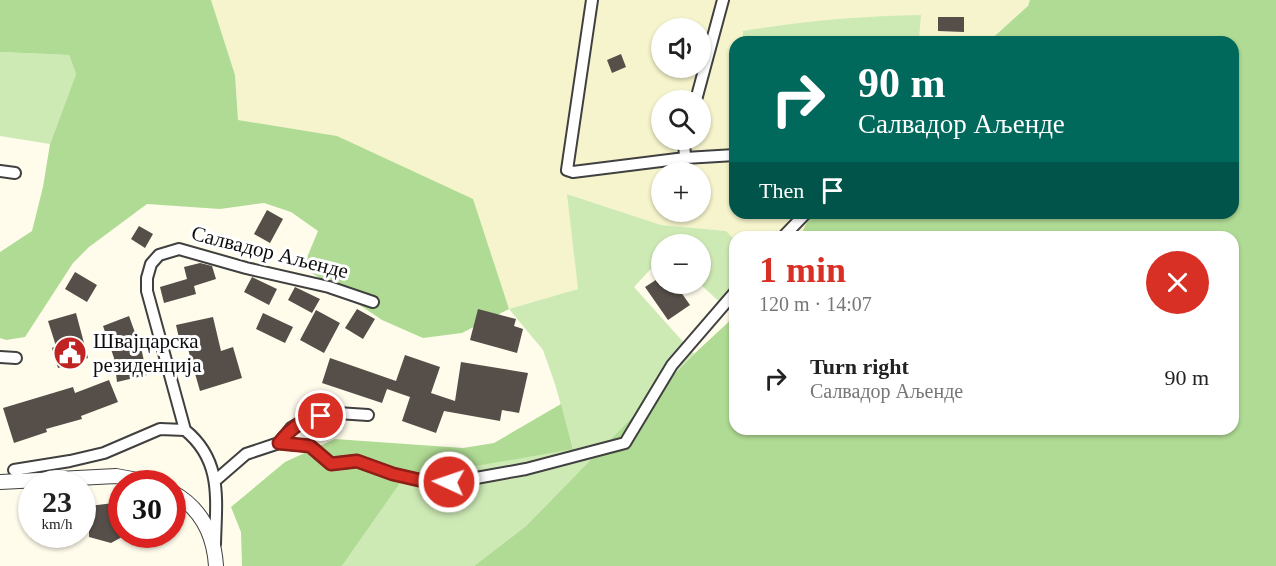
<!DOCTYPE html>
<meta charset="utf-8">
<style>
:root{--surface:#fff;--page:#f6f6f6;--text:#222;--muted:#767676;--accent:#d93025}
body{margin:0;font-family:"Times New Roman",serif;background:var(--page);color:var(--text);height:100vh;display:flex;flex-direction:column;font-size:22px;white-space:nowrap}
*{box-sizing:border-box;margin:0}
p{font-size:20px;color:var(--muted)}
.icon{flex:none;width:33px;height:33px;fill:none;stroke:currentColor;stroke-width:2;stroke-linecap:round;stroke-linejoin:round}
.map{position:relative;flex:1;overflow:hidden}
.panel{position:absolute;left:729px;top:231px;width:510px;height:204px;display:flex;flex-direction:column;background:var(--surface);border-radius:18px;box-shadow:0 2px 4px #0004}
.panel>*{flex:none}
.top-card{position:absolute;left:729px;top:36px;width:510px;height:183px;border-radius:18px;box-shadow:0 2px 4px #0004;background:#00695c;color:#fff;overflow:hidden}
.buttons{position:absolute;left:651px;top:18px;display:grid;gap:12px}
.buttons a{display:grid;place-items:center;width:60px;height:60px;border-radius:50%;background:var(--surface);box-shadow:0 2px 4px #0004;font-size:30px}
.speed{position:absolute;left:18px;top:470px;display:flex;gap:12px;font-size:30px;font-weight:700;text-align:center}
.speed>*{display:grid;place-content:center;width:78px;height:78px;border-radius:50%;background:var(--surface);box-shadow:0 2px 4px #0004;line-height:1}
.speed small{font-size:15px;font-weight:400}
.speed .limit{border:9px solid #d22;background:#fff;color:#111}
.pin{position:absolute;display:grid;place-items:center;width:51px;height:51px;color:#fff;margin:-26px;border:3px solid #fff;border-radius:50%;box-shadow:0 2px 6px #0007}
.me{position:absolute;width:66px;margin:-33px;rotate:273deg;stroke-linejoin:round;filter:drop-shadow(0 0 4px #0008)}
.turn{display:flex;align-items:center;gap:21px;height:126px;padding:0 30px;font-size:27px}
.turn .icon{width:78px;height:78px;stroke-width:2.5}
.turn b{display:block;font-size:42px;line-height:51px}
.then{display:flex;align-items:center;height:57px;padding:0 30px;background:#0003;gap:12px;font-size:22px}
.round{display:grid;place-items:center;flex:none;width:63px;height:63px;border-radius:32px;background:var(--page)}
.head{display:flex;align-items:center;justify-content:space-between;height:102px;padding:0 30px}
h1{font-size:36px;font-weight:800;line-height:45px;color:var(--accent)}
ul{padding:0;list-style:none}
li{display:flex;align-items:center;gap:18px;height:90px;padding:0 30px}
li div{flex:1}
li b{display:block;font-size:22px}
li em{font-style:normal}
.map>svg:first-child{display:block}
.farmland{fill:#f5f4cc;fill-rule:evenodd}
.green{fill:#cdeab5}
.forest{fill:#b0db94}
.building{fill:#554e49}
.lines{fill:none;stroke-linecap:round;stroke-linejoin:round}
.minor-casing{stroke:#404040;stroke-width:14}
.tertiary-casing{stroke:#404040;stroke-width:16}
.minor{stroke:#fff;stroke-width:10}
.tertiary{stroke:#fff;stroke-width:14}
.route-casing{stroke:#8d1f18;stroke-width:15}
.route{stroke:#d93025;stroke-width:10}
.labels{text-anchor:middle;stroke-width:6;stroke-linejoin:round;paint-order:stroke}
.street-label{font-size:21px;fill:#0d0d0d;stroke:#fff}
.poi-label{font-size:21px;fill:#0d0d0d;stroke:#fff;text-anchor:start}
</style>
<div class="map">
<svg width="1276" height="566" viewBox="0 0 1276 566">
<rect width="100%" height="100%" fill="#fffcec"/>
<!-- farmland -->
<path class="farmland" d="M 211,0 L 1031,0 L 1028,6 L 988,42 L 735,42 L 735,213 L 811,213 L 800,237 L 735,237 L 735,242 L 726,231 L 661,225 L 568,194 L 578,289 L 509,309 L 494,270 L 337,136 L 238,120 L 235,75 ZM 662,28 L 700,28 L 700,68 L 662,68 ZM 662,100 L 700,100 L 700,140 L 662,140 ZM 662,172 L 700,172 L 700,212 L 662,212 Z"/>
<!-- green -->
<path class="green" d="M 921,15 L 919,39 L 743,42 L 743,31 C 802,21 861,16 921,15 Z
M 0,52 L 69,55 L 76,74 L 50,144 L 0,136 Z
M 567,194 L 661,225 L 726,231 L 735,240 L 735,316 L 700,284 L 700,244 L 662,244 L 661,258 L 634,287 L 694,354 L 526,526 L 474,566 L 342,566 L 403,479 L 573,448 L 555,384 L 543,350 L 509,309 L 578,289 Z"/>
<!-- forest -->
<path class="forest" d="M 0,0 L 211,0 L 235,75 L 238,120 L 337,136 L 473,199 L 509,309 L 462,333 L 423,338 L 382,320 L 303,267 L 318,231 L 291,212 L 264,203 L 220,209 L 147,204 L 89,247 L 73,263 L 25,337 L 6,340 L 0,338 L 0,252 L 32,231 L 43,187 L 50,144 L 76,74 L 69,55 L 0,52 Z
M 1030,0 L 1276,0 L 1276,566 L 474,566 L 526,526 L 694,354 L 735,316 L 735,429 L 1233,429 L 1233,237 L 800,237 L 811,213 L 1233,213 L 1233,42 L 988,42 L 1028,6 Z
M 561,404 L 573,449 L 403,479 L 342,566 L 242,566 L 241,532 L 231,507 L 285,462 L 335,439 L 463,448 L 494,443 Z"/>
<!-- building -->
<path class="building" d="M 938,17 L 964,17 L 964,32 L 938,31 Z
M 621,54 L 626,67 L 612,73 L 607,60 Z
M 267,210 L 283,219 L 270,243 L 254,234 Z
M 139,226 L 153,234 L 145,248 L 131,239 Z
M 200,263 L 212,266 L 216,279 L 194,286 L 196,294 L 164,303 L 160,287 L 187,279 L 184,267 Z
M 75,272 L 97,285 L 87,302 L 65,289 Z
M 662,276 L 662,284 L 667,284 L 672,292 L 678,288 L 690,305 L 668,320 L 645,287 Z
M 252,277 L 277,289 L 269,305 L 244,292 Z
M 295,287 L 320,299 L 312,313 L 288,300 Z
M 357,309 L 375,319 L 363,339 L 345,328 Z
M 478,309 L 516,319 L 514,326 L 523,329 L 517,353 L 470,340 Z
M 316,310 L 340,323 L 324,353 L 300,340 Z
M 76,313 L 88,358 L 58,368 L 52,348 L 56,346 L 48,321 Z
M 263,313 L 293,327 L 285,343 L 256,329 Z
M 129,316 L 142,352 L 147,375 L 117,382 L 114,358 L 103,326 Z
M 213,317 L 221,351 L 233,347 L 242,378 L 200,391 L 188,349 L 182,351 L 176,325 Z
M 405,355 L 440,367 L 431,393 L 455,401 L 461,362 L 528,373 L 519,413 L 502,410 L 500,421 L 444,411 L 436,433 L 402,421 L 410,397 L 387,389 L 382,403 L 322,383 L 330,358 L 396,381 Z
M 109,380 L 118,402 L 81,416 L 82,419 L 46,429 L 47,432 L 14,443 L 3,408 L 73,387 L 75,393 Z
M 122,502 L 122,537 L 111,543 L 89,537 L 89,506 Z"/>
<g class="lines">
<!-- minor casing -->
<g class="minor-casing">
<path id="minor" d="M 592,0 L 567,170 L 573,172 L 685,158
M 696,100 L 723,0
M 684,140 L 685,158 L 735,155
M 0,171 L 15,173
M 783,237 L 806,213
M 0,357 L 16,358
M 279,443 L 310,446 L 331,464 L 357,461 L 393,474 L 432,483 L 465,480 L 526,469 L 625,443 L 672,365 L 735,292
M 14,470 L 70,461 L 104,453 L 160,429 L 185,430
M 216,480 L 246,454 L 279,443 L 291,428 L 306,419 L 337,413 L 368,415
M 215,544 C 216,500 223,461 185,430 L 147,291 L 147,278 L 151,264 L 159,255 L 179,249 L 246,268 L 329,287 L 373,302"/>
</g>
<!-- tertiary casing -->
<g class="tertiary-casing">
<path id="tertiary" d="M 0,482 L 116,476 L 154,483
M 172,492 C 201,508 214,534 216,566"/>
</g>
<!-- minor -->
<use href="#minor" class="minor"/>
<!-- tertiary -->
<use href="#tertiary" class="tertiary"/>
</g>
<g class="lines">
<!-- route casing -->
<g class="route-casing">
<path id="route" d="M 321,416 C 302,420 292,427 279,443 L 310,446 L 331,464 L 357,461 L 393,474 L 432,483 L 449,482"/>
</g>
<!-- route -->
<use href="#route" class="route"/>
</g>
<!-- icons -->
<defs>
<g id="civic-disc" transform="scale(1.725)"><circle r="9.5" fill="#bf2422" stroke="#fff"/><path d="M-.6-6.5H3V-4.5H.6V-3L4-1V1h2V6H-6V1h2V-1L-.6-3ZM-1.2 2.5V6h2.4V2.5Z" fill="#fff"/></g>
</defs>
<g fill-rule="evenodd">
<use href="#civic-disc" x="70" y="353"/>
</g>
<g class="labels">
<!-- street labels -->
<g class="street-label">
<text transform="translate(270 252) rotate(14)" y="7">Салвадор Аљенде</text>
</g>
<!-- poi labels -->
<g class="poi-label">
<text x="93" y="348">Швајцарска<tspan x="93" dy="24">резиденција</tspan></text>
</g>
</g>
</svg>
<div class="buttons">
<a><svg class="icon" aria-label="sound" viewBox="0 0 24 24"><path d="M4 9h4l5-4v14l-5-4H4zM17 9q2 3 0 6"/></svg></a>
<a><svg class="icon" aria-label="search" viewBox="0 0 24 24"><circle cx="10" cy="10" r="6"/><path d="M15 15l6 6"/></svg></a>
<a>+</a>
<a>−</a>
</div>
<div class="speed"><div>23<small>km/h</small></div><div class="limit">30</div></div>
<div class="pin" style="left:321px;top:416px;background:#d93025"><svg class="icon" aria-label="arrive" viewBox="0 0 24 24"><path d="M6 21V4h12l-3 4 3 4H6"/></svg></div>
<svg class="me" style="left:449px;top:482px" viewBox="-20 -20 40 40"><circle r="17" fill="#d93025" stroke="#fff" stroke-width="3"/><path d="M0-11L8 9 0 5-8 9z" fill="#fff"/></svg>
<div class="top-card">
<div class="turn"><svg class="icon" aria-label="right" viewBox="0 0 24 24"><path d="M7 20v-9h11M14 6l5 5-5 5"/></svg><div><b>90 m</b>Салвадор Аљенде</div></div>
<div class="then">Then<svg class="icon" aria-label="arrive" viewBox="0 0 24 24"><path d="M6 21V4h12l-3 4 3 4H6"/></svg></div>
</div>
<section class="panel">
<div class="head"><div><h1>1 min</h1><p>120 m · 14:07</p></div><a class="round" style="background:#d93025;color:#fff"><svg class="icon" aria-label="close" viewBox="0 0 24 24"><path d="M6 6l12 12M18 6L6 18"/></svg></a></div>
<ul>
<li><svg class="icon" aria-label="right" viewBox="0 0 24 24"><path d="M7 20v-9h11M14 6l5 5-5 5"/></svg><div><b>Turn right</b><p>Салвадор Аљенде</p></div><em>90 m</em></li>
</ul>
</section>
</div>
